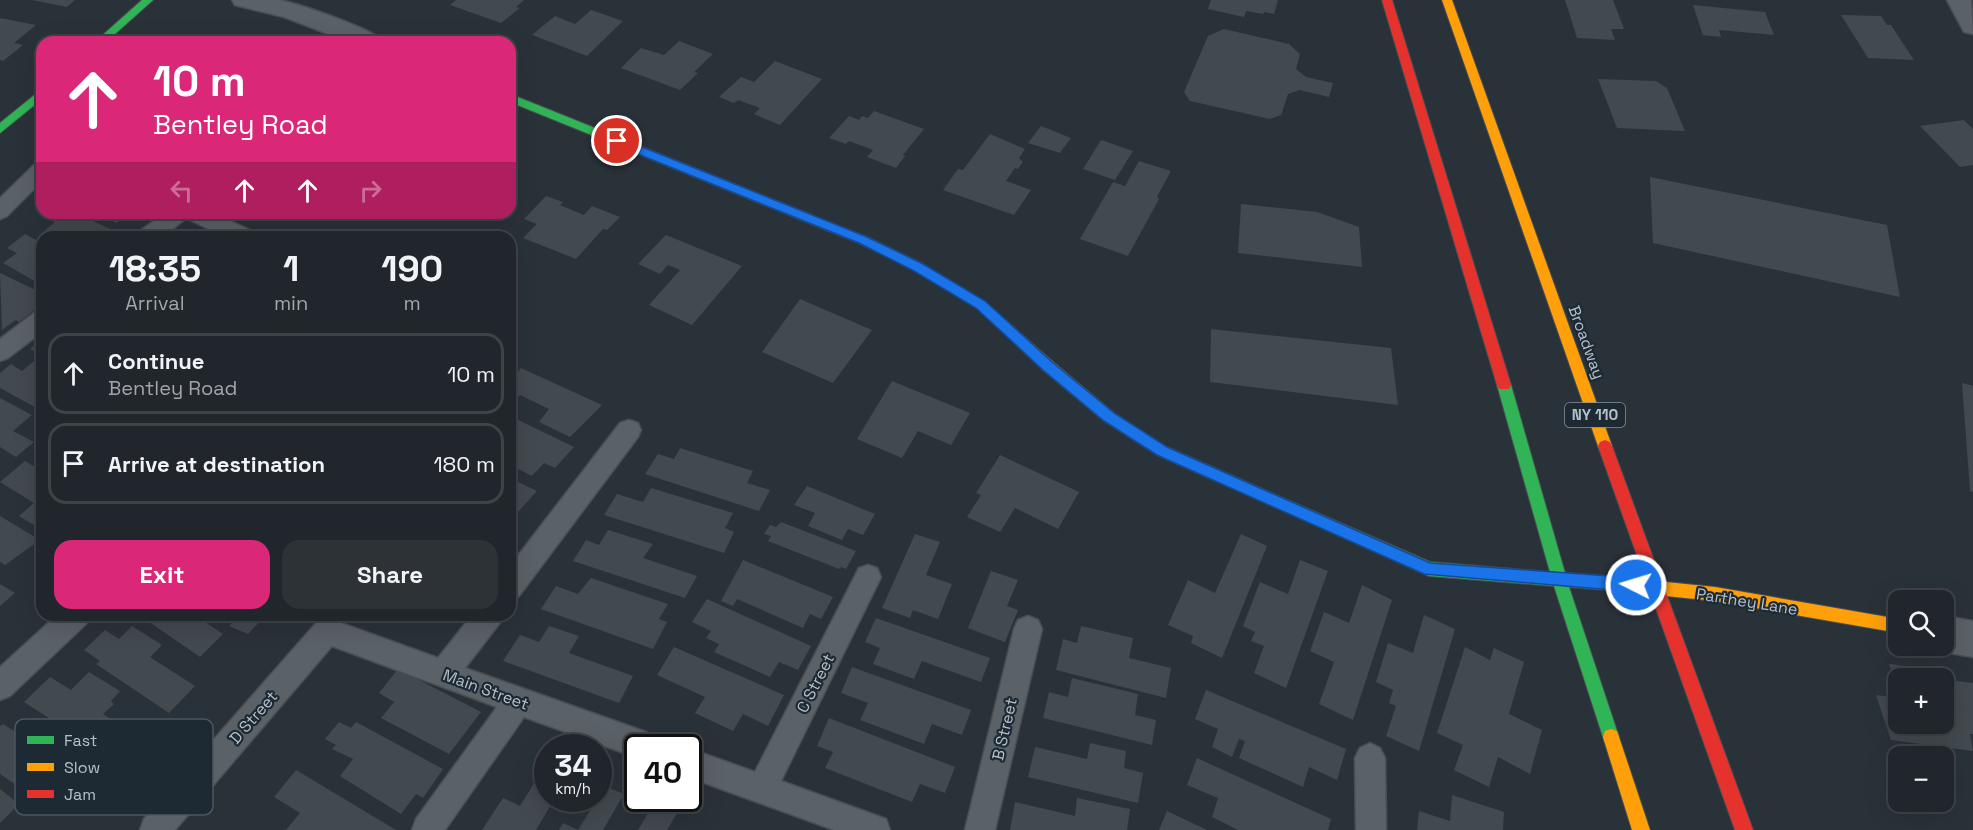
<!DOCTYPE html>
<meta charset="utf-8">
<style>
:root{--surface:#20262b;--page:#2d3237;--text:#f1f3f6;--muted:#a2a5a9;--line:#3d4347;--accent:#db2777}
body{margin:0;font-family:"Space Grotesk",sans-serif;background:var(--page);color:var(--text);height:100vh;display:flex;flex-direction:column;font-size:22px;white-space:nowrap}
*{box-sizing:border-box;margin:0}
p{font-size:20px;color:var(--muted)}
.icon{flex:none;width:33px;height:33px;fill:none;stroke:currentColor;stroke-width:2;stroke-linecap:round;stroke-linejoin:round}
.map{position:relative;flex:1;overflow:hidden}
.details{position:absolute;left:36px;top:231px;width:480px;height:390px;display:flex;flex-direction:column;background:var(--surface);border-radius:18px;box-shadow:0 6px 24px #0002,0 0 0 2px var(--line)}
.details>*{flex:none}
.hud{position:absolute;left:36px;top:36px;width:480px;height:183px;border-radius:18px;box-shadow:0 6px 24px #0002,0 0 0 2px var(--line);background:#db2777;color:#fff;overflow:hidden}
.controls{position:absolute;left:1888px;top:590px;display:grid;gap:12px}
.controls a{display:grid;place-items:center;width:66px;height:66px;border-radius:12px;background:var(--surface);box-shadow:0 6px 24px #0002,0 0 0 2px var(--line);font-size:30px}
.speed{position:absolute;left:534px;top:734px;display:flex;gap:12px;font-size:30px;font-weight:700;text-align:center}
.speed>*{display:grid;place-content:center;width:78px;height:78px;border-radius:50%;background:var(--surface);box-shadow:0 6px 24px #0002,0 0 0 2px var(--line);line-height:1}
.speed small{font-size:15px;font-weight:400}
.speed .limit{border:3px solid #111;border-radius:9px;background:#fff;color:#111}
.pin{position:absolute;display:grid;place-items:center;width:51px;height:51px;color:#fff;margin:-26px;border:3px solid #fff;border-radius:50%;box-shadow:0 2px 6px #0007}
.me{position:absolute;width:66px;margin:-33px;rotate:275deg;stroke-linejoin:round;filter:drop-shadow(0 0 4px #0008)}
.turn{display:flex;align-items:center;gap:21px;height:126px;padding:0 18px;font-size:27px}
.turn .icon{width:78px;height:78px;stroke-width:2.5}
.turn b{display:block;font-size:42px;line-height:51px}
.lanes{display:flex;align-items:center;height:57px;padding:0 18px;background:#0003;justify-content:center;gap:30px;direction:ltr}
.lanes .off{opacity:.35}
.eta{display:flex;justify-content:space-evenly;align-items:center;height:102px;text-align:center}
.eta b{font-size:36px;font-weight:700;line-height:42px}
.action{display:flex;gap:12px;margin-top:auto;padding:12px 18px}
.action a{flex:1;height:69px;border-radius:18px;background:var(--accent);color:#fff;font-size:24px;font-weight:700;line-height:69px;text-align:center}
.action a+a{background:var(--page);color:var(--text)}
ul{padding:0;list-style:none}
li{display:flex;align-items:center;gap:18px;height:81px;margin:0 12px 9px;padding:0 6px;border:3px solid var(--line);border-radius:18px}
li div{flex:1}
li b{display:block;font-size:22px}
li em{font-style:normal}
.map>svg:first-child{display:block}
.building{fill:#42494f}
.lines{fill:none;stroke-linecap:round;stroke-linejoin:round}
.lane-casing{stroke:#484e54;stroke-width:3}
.street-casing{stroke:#484e54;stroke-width:3}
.fast-casing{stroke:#484e54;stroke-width:2}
.slow-casing{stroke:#484e54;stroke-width:2}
.jam-casing{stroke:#484e54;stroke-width:2}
.lane{fill:#5a6167;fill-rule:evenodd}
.street{fill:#5a6167;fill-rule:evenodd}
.fast{fill:#30b455;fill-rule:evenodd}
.slow{fill:#ff9f0a;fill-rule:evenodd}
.jam{fill:#e5322d;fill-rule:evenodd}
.route{fill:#1a73e8;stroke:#114b97;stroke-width:1.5}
.labels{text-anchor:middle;stroke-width:4.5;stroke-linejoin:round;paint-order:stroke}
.shield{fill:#1d2a34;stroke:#87939d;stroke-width:1.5}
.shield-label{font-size:15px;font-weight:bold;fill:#b5c0ca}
.street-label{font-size:16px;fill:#b5c0ca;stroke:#1d2a34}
.key{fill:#1d2a34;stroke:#4b5761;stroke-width:1.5}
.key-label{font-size:16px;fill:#b5c0ca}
</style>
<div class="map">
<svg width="1973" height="830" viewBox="0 0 1973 830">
<rect width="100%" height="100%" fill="#2a3239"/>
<!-- building -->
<path class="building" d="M 32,0 L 75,0 L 67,7 Z
M 456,0 L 524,0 L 516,7 L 520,8 L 501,23 L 450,5 Z
M 1211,0 L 1278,0 L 1274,14 L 1264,12 L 1263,14 L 1246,11 L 1244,17 L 1208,9 Z
M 1565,0 L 1613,0 L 1624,29 L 1611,29 L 1615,40 L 1577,38 Z
M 1693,5 L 1765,12 L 1774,35 L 1719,30 L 1721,37 L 1703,35 Z
M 591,10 L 623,21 L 587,56 L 532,35 L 555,16 L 575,24 Z
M 1841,15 L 1881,16 L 1887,25 L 1891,25 L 1914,60 L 1868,58 Z
M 0,18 L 36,25 L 14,43 L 23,45 L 3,61 L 0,60 Z
M 1224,29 L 1289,44 L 1300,54 L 1296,69 L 1306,77 L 1333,83 L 1329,97 L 1300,90 L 1288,94 L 1281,115 L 1270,119 L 1190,101 L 1184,92 L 1208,36 Z
M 679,41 L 713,54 L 694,72 L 698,73 L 680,90 L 621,68 L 641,48 L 664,55 Z
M 775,61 L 822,79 L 780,125 L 754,114 L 760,108 L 738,100 L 734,103 L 719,97 L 741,77 L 754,82 Z
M 1598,79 L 1656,81 L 1667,88 L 1685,131 L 1617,128 Z
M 874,111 L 924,129 L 903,155 L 905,156 L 896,168 L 867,157 L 873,150 L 849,141 L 846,144 L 829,138 L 849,116 L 859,120 L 862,116 L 868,118 Z
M 1964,120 L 1973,129 L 1973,165 L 1960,167 L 1920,126 Z
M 1041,126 L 1071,138 L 1060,153 L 1028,143 Z
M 990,134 L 1025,149 L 1019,158 L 1023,162 L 1018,169 L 1015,168 L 1006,181 L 1031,190 L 1014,215 L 943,190 L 958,169 L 963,170 Z
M 1101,140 L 1133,151 L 1115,180 L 1083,169 Z
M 1139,161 L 1171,171 L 1157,197 L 1159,199 L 1128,256 L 1080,239 L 1113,182 L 1125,186 Z
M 1650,177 L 1887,225 L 1900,297 L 1653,243 Z
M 546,196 L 563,202 L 560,205 L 584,215 L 592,206 L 620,217 L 607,230 L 603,229 L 576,259 L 523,238 L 537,224 L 524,219 Z
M 1241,204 L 1317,212 L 1359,227 L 1362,267 L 1238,253 Z
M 49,213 L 76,213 L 121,234 L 118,237 L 51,237 L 42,233 L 55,222 L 44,217 Z
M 97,213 L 144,213 L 137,219 L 128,214 L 116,223 Z
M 25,234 L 42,243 L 42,280 L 38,283 L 3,263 L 17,253 L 7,248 Z
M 666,235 L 742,266 L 692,325 L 649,305 L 680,270 L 668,265 L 660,274 L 638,264 Z
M 0,273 L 42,293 L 42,304 L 19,322 L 16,320 L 2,330 Z
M 800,299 L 872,330 L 833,383 L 762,352 Z
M 1211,329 L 1391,348 L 1398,405 L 1210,382 Z
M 42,339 L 42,355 L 30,349 Z
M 34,361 L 42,365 L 42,411 L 0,388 L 0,373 L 11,364 L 22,371 Z
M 521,368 L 602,405 L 570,437 L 539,422 L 549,409 L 520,395 L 510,406 L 510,381 Z
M 892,381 L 970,413 L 951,445 L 918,431 L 902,458 L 857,439 Z
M 1962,383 L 1973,386 L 1973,492 L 1970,491 Z
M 0,398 L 32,415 L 13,431 L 34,442 L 16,457 L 0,447 Z
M 510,416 L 574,447 L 555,468 L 544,463 L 532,476 L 510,465 Z
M 680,448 L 753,471 L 747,483 L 770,490 L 759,511 L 645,474 L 658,454 L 674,459 Z
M 1000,455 L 1079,492 L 1058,529 L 1015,508 L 1000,532 L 967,517 L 981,495 L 976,493 Z
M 25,461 L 42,471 L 42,530 L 19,516 L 34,503 L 0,482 Z
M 510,478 L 537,491 L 519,511 L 510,507 Z
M 807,486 L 875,514 L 863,535 L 848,529 L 842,540 L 808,526 L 815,513 L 794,505 Z
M 651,488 L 733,513 L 725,528 L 734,532 L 724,553 L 604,515 L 617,494 L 643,502 Z
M 0,516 L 40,540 L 5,565 L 0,562 Z
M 781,522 L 856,551 L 846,569 L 841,567 L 839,569 L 768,541 L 771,536 L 764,534 L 770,525 L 776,527 Z
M 608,530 L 653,544 L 643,558 L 697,576 L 685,598 L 573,561 L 586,540 L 599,545 Z
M 915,534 L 940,542 L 926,575 L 952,584 L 938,619 L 913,610 L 910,618 L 882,608 Z
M 1241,534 L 1267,546 L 1222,658 L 1191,643 L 1193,636 L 1168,625 L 1188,580 L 1215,593 Z
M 743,560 L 833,597 L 821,619 L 810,614 L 803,628 L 737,599 L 733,606 L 721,601 Z
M 1300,560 L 1328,571 L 1286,688 L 1254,673 L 1264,646 L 1251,641 L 1255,632 L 1243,626 L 1260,582 L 1288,594 Z
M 991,571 L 1018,580 L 1007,606 L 1018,610 L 1005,642 L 968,628 Z
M 591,578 L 668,604 L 659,619 L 667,622 L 653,649 L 541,609 L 556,586 L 578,594 Z
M 0,584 L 15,593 L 0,606 Z
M 1362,585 L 1392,600 L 1353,720 L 1319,704 L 1334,662 L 1310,651 L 1324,612 L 1349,623 Z
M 707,599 L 811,646 L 798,670 L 779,662 L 770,677 L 714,652 L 719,644 L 706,638 L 711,631 L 692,622 Z
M 139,615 L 206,615 L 202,620 L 223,634 L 200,657 Z
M 239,615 L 266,615 L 248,634 L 229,626 Z
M 1424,615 L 1455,629 L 1419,751 L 1386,736 L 1396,706 L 1389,703 L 1393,690 L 1376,682 L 1388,643 L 1413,653 Z
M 876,618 L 990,658 L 981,682 L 922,661 L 914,679 L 873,664 L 880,648 L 865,642 Z
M 132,626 L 162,645 L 150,657 L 195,686 L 169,713 L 96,664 L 100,661 L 84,650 L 105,630 L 119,639 Z
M 549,626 L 579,636 L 569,653 L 633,676 L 619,703 L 503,661 L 520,635 L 539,642 Z
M 1081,626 L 1133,638 L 1129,658 L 1171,668 L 1166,698 L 1056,670 L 1063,639 L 1077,643 Z
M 674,647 L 784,695 L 768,726 L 743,714 L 733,731 L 695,713 L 705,697 L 657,675 Z
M 1465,647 L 1490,660 L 1494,648 L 1524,662 L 1509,714 L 1542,730 L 1530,774 L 1498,757 L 1489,787 L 1454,770 L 1463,745 L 1437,733 Z
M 1889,664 L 1945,671 L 1948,680 L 1973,683 L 1973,734 L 1970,734 L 1973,751 L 1891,740 L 1876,695 L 1899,698 L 1899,723 L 1944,723 L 1944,678 L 1899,678 L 1899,694 Z
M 852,667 L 971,710 L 962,735 L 932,724 L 924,744 L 860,720 L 868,703 L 841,693 Z
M 398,669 L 481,712 L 449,754 L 381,718 L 394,702 L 379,693 Z
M 89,672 L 120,691 L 111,701 L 114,704 L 103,714 L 139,737 L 115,763 L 105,756 L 89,772 L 78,764 L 94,747 L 24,702 L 50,677 L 71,690 Z
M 1072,678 L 1138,694 L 1135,715 L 1156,720 L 1152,745 L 1043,718 L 1049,692 L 1068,697 Z
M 1206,690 L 1346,749 L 1337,780 L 1309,767 L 1303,787 L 1239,758 L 1245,741 L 1239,739 L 1232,757 L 1212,747 L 1218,729 L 1195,719 Z
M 33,718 L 80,750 L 65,765 L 86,780 L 55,812 L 0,774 L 0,726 L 3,724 L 17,733 Z
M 829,718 L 955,767 L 945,793 L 920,784 L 912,802 L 825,768 L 833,752 L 817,746 Z
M 339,722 L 351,728 L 356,722 L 443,769 L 423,798 L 416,794 L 401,814 L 340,776 L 353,759 L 332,749 L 336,745 L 325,739 Z
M 1090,743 L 1126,751 L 1124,768 L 1143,773 L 1138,803 L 1028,777 L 1035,747 L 1087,759 Z
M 1197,758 L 1331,819 L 1328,830 L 1238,830 L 1212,817 L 1218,798 L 1187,785 Z
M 548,761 L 548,798 L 555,798 L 536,830 L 482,830 L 503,798 L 520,806 Z
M 296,770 L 396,830 L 286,830 L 300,813 L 274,797 Z
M 604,786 L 624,794 L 603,830 L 559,830 L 563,823 L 578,830 L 598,798 Z
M 0,789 L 19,804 L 0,823 Z
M 1452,795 L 1504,812 L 1503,830 L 1417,830 L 1419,811 L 1450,821 Z
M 1077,798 L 1130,809 L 1127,830 L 1010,830 L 1015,802 L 1075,816 Z
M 654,803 L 677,813 L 667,830 L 638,830 Z
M 1167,811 L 1207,830 L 1159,830 Z"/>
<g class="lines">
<!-- lane casing -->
<g class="lane-casing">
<path id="lane" d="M 42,162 L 42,181 L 7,216 L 0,219 L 0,198 L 35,164 Z
M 165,213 L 213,213 L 252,231 L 255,237 L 225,237 L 186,218 L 163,237 L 137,237 L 140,231 Z
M 42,310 L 42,332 L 8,358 L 0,361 L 0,339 L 34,313 Z
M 629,420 L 638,423 L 641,430 L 638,437 L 519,596 L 510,599 L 510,566 L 620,423 Z
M 868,565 L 877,568 L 881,577 L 781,781 L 886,819 L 890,830 L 834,830 L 688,777 L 688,748 L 755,772 L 859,568 Z
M 57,615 L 90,615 L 86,624 L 10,696 L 0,700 L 0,667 Z
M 472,615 L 503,615 L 499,624 L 465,668 L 646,732 L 656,737 L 661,747 L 638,747 L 638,758 L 524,717 L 445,830 L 412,830 L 416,819 L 497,707 L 332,646 L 175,830 L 140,830 L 144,819 L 317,622 L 327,618 L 438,658 Z
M 1028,616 L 1038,620 L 1042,629 L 995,830 L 965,830 L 1014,629 L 1018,620 Z
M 1370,743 L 1380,748 L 1385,758 L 1386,830 L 1356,830 L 1355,758 L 1360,748 Z"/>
</g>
<!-- street casing -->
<g class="street-casing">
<path id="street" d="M 232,0 C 247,0 264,0 279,0 C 297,3 376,30 384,42 L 349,42 L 284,17 L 235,5 Z
M 1947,0 L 1971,0 L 1973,34 L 1964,32 Z
M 1944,616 L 1973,621 L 1973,657 L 1944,652 L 1931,647 L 1944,645 Z"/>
</g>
<!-- fast casing -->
<g class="fast-casing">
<path id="fast" d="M 142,0 L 153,0 L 106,42 L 95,42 Z
M 42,89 L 42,99 L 0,133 L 0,123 Z
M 510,94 L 812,215 L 814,218 L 808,222 L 804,221 L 510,102 Z
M 1504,380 L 1509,381 L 1511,385 L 1565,573 L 1607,576 L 1612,578 L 1614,583 L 1612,588 L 1607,590 L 1569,587 L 1619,737 L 1617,743 L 1611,745 L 1605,743 L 1603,737 L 1554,586 L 1429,576 L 1225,485 L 1223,481 L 1225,477 L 1230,475 L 1235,477 L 1430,562 L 1550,572 L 1497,385 L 1499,381 Z"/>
</g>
<!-- slow casing -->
<g class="slow-casing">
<path id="slow" d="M 1442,0 L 1452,0 L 1612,446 L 1610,450 L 1605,452 L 1600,450 L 1598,446 Z
M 808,214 L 867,237 L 923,264 L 984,301 L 1053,362 L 1114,413 L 1167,447 L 1235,477 L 1237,481 L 1235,485 L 1230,487 L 1225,485 L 1157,455 L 1104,421 L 1043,370 L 976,307 L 915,270 L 859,243 L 804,221 L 802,218 L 804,215 Z
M 1607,576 L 1715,587 L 1899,619 L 1899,633 L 1715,601 L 1607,590 L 1602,588 L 1600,583 L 1602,578 Z
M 1611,729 L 1617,731 L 1650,830 L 1632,830 L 1603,737 L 1605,731 Z"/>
</g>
<!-- jam casing -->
<g class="jam-casing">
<path id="jam" d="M 1382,0 L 1392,0 L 1511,385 L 1509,389 L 1499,389 L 1497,385 Z
M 1605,440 L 1610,442 L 1612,446 L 1753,830 L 1735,830 L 1598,446 L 1600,442 Z"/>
</g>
<!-- lane -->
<use href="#lane" class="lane"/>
<!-- street -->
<use href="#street" class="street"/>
<!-- fast -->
<use href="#fast" class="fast"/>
<!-- slow -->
<use href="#slow" class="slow"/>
<!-- jam -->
<use href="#jam" class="jam"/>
</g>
<!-- route -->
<path class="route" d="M 617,137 L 867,237 L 923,264 L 985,301 L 1052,362 L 1114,413 L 1167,447 L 1430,563 L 1636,578 L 1642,580 L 1644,585 L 1642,590 L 1636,592 L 1424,574 L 1157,455 L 1104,421 L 1043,370 L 976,308 L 914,271 L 859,243 L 613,144 L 613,138 Z"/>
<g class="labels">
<!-- shield labels -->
<rect class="shield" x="1565" y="403" width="60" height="24" rx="4.5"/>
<g class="shield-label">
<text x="1595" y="420">NY 110</text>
</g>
<!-- street labels -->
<g class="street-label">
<text transform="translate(1587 342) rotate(70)" y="6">Broadway</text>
<text transform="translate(1747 601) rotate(9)" y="6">Parthey Lane</text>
<text transform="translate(815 683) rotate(-63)" y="6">C Street</text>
<text transform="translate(486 689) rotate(20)" y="6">Main Street</text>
<text transform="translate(253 717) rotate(-49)" y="6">D Street</text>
<text transform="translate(1004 729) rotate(-77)" y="6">B Street</text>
</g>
</g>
<!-- legend -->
<rect x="15" y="719" width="198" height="96" rx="9" class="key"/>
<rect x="27" y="736" width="27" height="8" fill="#30b455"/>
<rect x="27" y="763" width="27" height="8" fill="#ff9f0a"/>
<rect x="27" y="790" width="27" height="8" fill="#e5322d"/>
<g class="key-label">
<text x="64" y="746">Fast</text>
<text x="64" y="773">Slow</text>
<text x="64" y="800">Jam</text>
</g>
</svg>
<div class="controls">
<a><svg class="icon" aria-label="search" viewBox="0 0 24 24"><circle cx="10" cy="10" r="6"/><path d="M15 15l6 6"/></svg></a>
<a>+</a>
<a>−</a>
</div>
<div class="speed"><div>34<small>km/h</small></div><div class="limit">40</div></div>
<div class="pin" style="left:617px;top:141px;background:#d93025"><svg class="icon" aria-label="arrive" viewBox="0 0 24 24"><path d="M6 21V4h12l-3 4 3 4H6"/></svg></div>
<svg class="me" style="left:1636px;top:585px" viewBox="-20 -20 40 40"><circle r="17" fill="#1a73e8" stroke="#fff" stroke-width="3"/><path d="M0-11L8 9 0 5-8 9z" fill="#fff"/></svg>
<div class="hud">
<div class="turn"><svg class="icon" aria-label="ahead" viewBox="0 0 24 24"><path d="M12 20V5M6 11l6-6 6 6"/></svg><div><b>10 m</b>Bentley Road</div></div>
<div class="lanes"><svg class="icon off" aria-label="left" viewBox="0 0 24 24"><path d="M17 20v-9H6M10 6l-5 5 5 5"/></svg><svg class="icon" aria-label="ahead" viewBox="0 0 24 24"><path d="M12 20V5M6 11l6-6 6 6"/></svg><svg class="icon" aria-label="ahead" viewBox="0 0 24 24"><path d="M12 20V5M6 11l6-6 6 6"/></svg><svg class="icon off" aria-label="right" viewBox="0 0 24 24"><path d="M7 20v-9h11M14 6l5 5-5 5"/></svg></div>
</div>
<section class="details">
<div class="eta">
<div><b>18:35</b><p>Arrival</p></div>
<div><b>1</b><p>min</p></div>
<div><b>190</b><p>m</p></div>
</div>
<ul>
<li><svg class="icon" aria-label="ahead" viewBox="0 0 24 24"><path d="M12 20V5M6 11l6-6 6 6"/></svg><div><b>Continue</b><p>Bentley Road</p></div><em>10 m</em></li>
<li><svg class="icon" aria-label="arrive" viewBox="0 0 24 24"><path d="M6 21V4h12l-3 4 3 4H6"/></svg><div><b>Arrive at destination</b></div><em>180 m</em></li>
</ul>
<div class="action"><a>Exit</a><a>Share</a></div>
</section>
</div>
